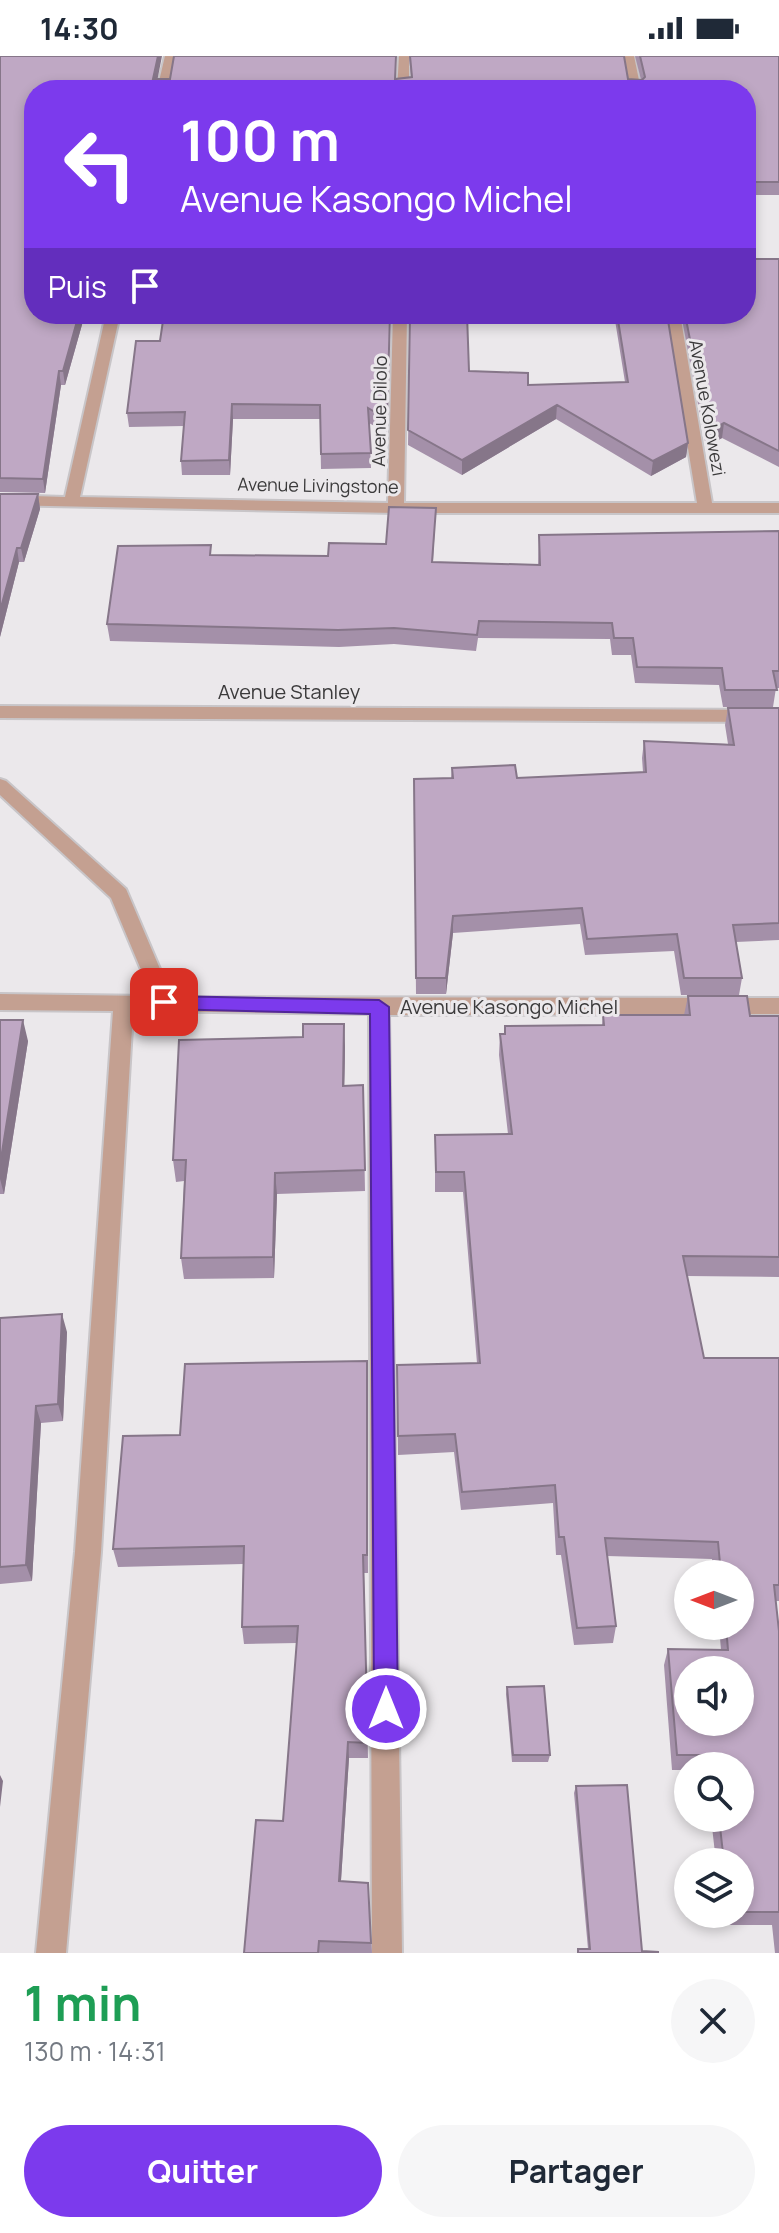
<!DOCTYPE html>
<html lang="fr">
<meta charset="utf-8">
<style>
:root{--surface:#fff;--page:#f6f6f7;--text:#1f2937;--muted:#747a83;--accent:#7c3aed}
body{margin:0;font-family:Manrope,sans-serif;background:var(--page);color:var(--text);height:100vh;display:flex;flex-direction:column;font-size:30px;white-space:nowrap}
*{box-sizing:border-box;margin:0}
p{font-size:26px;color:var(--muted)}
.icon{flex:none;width:44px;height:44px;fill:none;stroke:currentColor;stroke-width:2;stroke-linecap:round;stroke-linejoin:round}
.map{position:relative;height:1897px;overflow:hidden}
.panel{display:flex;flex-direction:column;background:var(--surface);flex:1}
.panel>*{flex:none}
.hud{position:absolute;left:24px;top:24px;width:732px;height:244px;border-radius:32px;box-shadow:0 4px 12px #0003;background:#7c3aed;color:#fff;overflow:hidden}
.needle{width:52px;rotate:270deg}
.buttons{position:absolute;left:674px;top:1504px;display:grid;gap:16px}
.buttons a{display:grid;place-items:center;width:80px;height:80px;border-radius:50%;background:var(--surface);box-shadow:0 4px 12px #0003;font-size:40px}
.pin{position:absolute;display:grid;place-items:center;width:68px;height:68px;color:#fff;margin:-34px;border-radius:16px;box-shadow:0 4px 12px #0006}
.me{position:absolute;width:88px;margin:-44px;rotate:0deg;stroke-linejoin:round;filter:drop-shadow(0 0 6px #0008)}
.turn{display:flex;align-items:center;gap:28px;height:168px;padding:0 24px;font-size:36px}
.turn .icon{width:104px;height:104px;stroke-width:2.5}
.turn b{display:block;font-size:56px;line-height:68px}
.then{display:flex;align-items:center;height:76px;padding:0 24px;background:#0003;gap:16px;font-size:30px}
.round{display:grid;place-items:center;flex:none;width:84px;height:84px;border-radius:42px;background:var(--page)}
.head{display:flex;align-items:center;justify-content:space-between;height:136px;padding:0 24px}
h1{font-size:48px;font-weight:700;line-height:60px;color:#1e9e55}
.cta{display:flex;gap:16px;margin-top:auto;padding:16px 24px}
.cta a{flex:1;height:92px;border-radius:48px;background:var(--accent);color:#fff;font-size:32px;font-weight:700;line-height:92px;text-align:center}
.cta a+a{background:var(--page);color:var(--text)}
.status{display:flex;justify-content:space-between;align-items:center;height:56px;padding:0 40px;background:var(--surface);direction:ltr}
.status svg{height:22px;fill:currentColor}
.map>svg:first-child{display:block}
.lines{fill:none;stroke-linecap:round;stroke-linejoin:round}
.minor-casing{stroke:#c8c5c8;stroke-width:4}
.minor{fill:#c4a091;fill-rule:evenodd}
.wall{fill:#a490a9}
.shaded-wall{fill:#867689}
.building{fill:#bfa8c4;stroke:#867689;stroke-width:2;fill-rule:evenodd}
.route{fill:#7c3aed;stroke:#51269a;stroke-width:2}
.labels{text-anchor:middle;stroke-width:6;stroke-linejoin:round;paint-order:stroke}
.far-street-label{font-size:18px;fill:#3b3a3b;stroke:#ebe8eb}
.street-label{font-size:20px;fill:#3b3a3b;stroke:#ebe8eb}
</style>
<div class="status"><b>14:30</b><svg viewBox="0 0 49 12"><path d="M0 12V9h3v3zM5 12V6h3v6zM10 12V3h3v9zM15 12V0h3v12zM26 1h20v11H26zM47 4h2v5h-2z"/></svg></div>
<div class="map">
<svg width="779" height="1897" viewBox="0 0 779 1897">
<rect width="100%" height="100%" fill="#ebe8eb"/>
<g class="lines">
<!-- minor casing -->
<g class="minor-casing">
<path id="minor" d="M 165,0 L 175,0 L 169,34 L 157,34 Z
M 399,0 L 409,0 L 409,34 L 397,34 Z
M 624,0 L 634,0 L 641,34 L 629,34 Z
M 106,258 L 120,258 L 80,441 L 388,447 L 393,258 L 407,258 L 404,447 L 697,447 L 666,258 L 680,258 L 712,447 L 779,447 L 779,457 L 396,457 L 0,449 L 0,439 L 65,441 Z
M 0,650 L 779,654 L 779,666 L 0,662 Z
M 0,723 L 6,725 L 126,833 L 172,941 L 779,942 L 779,958 L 389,959 L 402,1897 L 372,1897 L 369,958 L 133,955 L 101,1496 L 66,1897 L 36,1897 L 75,1496 L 113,955 L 0,954 L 0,938 L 152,940 L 111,842 L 0,739 Z"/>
</g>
<!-- minor -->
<use href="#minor" class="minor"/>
</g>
<!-- wall -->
<path class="wall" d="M 0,0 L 157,23 L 395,23 L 411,21 L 409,0 L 624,0 L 628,23 L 641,24 L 635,0 L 779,0 L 779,139 L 746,139 L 746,34 L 34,34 L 85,258 L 65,329 L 61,329 L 45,437 L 0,436 Z
M 753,203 L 779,203 L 779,411 L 722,382 L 706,391 L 681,258 L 746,258 Z
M 390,258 L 387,377 L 369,367 L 371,412 L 321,413 L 320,363 L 233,363 L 230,419 L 182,419 L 181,405 L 184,370 L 129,371 L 127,357 L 160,285 Z
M 410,258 L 469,315 L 528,329 L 625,326 L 614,258 L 667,258 L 688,387 L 686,401 L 651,420 L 556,363 L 462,419 L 408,389 Z
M 0,438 L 38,438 L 40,453 L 24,506 L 19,506 L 0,581 Z
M 435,468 L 433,506 L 538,509 L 539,479 L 779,475 L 779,632 L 776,632 L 773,651 L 723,651 L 719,629 L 635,627 L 631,599 L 612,599 L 610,583 L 478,582 L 476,595 L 394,588 L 339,591 L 110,585 L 107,568 L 211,489 L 211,499 L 328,500 L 386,488 Z
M 728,652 L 779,652 L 779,884 L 736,886 L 742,922 L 739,939 L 681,939 L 674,895 L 585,899 L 580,868 L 453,877 L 446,938 L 416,938 L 414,723 L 451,722 L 452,712 L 517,722 L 643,716 L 642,702 L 644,685 L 728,688 L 725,669 Z
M 688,940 L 750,960 L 779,960 L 779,1221 L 687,1220 L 704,1302 L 779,1302 L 779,1545 L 776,1545 L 779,1575 L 779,1897 L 775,1897 L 772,1869 L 723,1869 L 722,1858 L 740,1858 L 740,1806 L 716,1806 L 711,1762 L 740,1762 L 740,1710 L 688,1710 L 688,1714 L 672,1714 L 664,1609 L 668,1593 L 721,1594 L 719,1570 L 740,1570 L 740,1518 L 714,1518 L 712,1503 L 607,1500 L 616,1570 L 613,1587 L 574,1589 L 561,1499 L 556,1499 L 553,1447 L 461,1454 L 454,1396 L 398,1399 L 397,1309 L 477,1307 L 463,1136 L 435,1136 L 435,1079 L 508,1078 L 499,999 L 500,978 L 504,978 L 505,970 L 602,969 L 603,959 L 684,959 Z
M 0,964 L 28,985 L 4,1138 L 0,1138 Z
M 345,990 L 344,1030 L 363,1029 L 365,1135 L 277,1138 L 274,1222 L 184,1223 L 181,1202 L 184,1125 L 176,1126 L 173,1104 Z
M 0,1262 L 67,1276 L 63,1365 L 41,1367 L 32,1525 L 0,1528 Z
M 367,1305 L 368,1517 L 364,1517 L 368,1702 L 349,1702 L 341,1825 L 368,1827 L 372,1897 L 244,1897 L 283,1765 L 297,1587 L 244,1588 L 242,1571 L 243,1508 L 118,1511 L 113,1493 L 180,1379 Z
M 507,1631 L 550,1699 L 548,1706 L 512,1706 L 506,1638 Z
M 576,1730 L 642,1895 L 588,1893 L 574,1737 Z"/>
<!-- shaded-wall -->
<path class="shaded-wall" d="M 158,0 L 162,0 L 157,26 L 153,23 Z
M 79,258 L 85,258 L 65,329 L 63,315 Z
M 59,315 L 61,329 L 45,437 L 43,423 Z
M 232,348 L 233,363 L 230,419 L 229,404 Z
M 557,349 L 556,363 L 462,419 L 462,404 Z
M 724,367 L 722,382 L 706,391 L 708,376 Z
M 688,387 L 686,401 L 651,420 L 653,405 Z
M 38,438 L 40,453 L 24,506 L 21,492 Z
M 17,492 L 19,506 L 0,581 L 0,555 Z
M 453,860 L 453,877 L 446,938 L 446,922 Z
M 23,964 L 28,985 L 4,1138 L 0,1123 L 0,1109 Z
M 344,968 L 345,990 L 344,1052 L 343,1030 Z
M 275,1117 L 277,1138 L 274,1222 L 273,1201 Z
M 62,1258 L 67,1276 L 63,1365 L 58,1348 Z
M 36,1350 L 41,1367 L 32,1525 L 26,1509 Z
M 348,1686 L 349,1702 L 340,1839 L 339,1825 Z
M 0,1719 L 3,1725 L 0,1751 Z"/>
<!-- building -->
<path class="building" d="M 0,0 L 158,0 L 153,23 L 170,23 L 174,0 L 396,0 L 395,23 L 412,21 L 410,0 L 624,0 L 628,23 L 642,24 L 645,21 L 640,0 L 779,0 L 779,126 L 746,126 L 746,34 L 183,34 L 184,25 L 107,27 L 104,34 L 34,34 L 34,258 L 79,258 L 63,315 L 59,315 L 43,423 L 0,422 Z
M 746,178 L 753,203 L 779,203 L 779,395 L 724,367 L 708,376 L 685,258 L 746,258 Z
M 164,258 L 390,258 L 387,363 L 368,352 L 371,397 L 321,398 L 320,349 L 232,348 L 229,404 L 181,405 L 185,356 L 127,357 L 136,285 L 160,285 Z
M 410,258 L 467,258 L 469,315 L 528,317 L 528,329 L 628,326 L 617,258 L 667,258 L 688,387 L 653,405 L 557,349 L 462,404 L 408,374 Z
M 0,438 L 38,438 L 21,492 L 17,492 L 0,555 Z
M 389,451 L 436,452 L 432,506 L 540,509 L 539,479 L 779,475 L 779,615 L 773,615 L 777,634 L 725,634 L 722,612 L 637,611 L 633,582 L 614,582 L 612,567 L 479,565 L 477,579 L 394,572 L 338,574 L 107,568 L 118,490 L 211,489 L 210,499 L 328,500 L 329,487 L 386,488 Z
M 728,652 L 779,652 L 779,867 L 733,869 L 742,922 L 684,922 L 677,878 L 587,883 L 582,852 L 453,860 L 446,922 L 416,922 L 414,723 L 453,722 L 452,712 L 515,709 L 517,722 L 646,716 L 644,685 L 734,689 Z
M 688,940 L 747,940 L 750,960 L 779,960 L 779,1201 L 683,1200 L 704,1302 L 779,1302 L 779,1529 L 774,1529 L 779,1575 L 779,1856 L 740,1856 L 740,1806 L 724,1806 L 719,1762 L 740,1762 L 740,1710 L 713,1710 L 711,1699 L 677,1699 L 668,1593 L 728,1594 L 726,1570 L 740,1570 L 740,1518 L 721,1518 L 718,1486 L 605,1482 L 616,1570 L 577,1572 L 564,1481 L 559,1481 L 555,1429 L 462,1436 L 455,1378 L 398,1380 L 397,1309 L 480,1307 L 464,1116 L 436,1116 L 435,1079 L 512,1078 L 500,978 L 505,978 L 505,970 L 604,969 L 603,959 L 690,959 ZM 688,1614 L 740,1614 L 740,1666 L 688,1666 Z
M 0,964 L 23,964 L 0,1109 Z
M 303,968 L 344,968 L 343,1030 L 363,1029 L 365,1114 L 275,1117 L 273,1201 L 181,1202 L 186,1104 L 173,1104 L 179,984 L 303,981 Z
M 62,1258 L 58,1348 L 36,1350 L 26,1509 L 0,1511 L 0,1262 Z
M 367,1305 L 367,1499 L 363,1499 L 368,1687 L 348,1686 L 339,1825 L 368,1827 L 371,1887 L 319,1885 L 318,1897 L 244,1897 L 256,1764 L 283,1765 L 298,1570 L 242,1571 L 244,1490 L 113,1493 L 123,1380 L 180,1379 L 185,1308 Z
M 544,1630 L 550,1699 L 513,1699 L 507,1631 Z
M 627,1729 L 642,1895 L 658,1896 L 658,1897 L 578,1897 L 578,1893 L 590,1893 L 576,1730 Z"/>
<!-- route -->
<path class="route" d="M 164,940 L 379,944 L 389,951 L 398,1653 L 395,1661 L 386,1665 L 377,1661 L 374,1653 L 370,958 L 164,953 L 155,946 Z"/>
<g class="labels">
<!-- far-street labels -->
<g class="far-street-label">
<text transform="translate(707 352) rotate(80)" y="6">Avenue Kolowezi</text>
<text transform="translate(380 355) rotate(-89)" y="6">Avenue Dilolo</text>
<text transform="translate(318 430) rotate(1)" y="6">Avenue Livingstone</text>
</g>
<!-- street labels -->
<g class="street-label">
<text x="289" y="643">Avenue Stanley</text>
<text x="509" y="958">Avenue Kasongo Michel</text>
</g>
</g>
</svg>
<div class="buttons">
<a><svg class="needle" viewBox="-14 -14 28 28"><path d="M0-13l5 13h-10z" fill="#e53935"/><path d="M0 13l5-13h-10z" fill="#747a83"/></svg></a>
<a><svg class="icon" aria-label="sound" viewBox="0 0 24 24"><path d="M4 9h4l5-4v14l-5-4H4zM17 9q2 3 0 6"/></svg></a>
<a><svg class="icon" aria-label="search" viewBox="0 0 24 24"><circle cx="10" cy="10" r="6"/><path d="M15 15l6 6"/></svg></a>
<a><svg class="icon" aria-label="layers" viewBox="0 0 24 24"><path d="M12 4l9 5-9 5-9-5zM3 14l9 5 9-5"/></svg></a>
</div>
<div class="pin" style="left:164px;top:946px;background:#d93025"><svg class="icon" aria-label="arrive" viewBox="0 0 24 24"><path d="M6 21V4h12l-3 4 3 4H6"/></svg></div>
<svg class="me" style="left:386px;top:1653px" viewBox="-20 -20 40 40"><circle r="17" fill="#7c3aed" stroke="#fff" stroke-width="3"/><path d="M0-11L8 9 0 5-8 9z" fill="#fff"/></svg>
<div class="hud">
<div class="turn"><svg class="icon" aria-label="left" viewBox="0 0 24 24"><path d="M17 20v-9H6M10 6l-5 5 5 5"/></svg><div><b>100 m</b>Avenue Kasongo Michel</div></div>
<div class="then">Puis<svg class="icon" aria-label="arrive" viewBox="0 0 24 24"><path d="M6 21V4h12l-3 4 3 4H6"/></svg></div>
</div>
</div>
<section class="panel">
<div class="head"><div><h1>1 min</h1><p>130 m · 14:31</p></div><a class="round"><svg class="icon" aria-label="close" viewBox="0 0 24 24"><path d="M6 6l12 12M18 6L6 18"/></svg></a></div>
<div class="cta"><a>Quitter</a><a>Partager</a></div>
</section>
